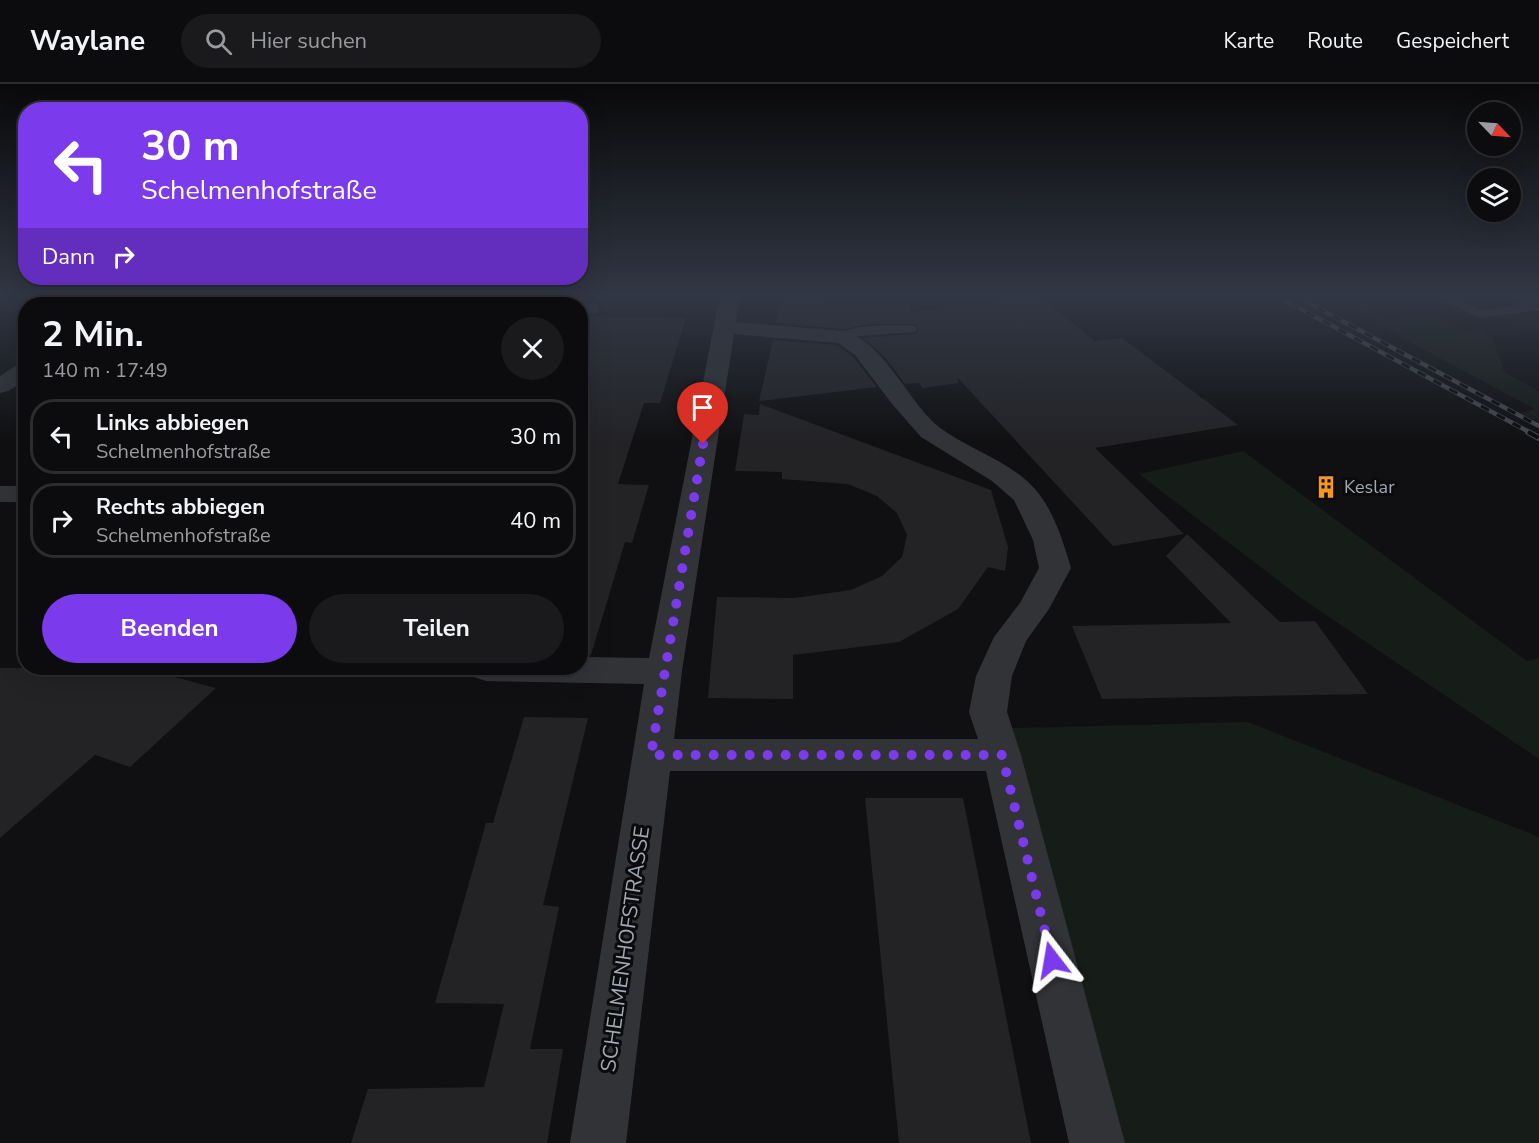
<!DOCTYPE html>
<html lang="de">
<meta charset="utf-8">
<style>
:root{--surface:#0c0c0e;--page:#1a1a1c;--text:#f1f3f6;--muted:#9a9b9e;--line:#2c2c2e;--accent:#7c3aed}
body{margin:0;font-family:"Nunito Sans",sans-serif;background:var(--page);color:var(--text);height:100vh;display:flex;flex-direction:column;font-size:22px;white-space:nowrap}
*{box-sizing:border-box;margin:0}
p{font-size:20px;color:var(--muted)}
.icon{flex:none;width:33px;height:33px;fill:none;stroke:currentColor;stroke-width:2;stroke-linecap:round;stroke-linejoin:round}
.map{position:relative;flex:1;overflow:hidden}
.details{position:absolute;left:18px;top:213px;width:570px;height:378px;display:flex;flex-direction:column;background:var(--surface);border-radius:24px;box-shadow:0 6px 24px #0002,0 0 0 2px var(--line)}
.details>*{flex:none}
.banner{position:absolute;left:18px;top:18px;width:570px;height:183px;border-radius:24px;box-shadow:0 6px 24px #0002,0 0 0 2px var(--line);background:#7c3aed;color:#fff;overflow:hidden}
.needle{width:39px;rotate:115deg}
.tools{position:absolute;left:1467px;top:18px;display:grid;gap:12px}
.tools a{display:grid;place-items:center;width:54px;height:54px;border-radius:50%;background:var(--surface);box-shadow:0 6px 24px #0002,0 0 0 2px var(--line);font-size:30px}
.pin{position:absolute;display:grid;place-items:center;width:51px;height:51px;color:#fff;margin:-62px -26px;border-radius:50% 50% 50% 0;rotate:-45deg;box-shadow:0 0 6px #0007}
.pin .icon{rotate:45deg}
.me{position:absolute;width:66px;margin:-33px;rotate:346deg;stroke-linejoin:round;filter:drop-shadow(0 0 4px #0008)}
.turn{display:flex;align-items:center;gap:21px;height:126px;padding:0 24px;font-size:27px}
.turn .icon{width:78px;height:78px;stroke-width:2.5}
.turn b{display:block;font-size:42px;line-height:51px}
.then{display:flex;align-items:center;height:57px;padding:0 24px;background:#0003;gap:12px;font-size:22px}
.round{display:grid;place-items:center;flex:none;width:63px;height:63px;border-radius:32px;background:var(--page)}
.headline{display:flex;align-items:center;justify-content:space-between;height:102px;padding:0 24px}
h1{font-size:36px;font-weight:700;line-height:45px}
.primary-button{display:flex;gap:12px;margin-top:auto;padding:12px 24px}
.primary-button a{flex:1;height:69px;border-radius:36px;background:var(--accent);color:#fff;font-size:24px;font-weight:700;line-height:69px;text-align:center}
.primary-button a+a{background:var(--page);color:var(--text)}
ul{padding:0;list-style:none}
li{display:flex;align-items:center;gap:18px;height:75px;margin:0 12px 9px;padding:0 12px;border:3px solid var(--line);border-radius:24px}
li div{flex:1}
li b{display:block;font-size:22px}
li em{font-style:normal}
header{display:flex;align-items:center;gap:36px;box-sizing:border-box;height:84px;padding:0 30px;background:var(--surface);border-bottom:2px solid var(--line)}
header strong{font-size:28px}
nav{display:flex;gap:33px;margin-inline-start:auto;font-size:21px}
.search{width:420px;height:54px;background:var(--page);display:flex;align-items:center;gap:15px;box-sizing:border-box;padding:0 21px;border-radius:33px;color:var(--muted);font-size:22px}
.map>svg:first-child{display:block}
.green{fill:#161c17}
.building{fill:#232326}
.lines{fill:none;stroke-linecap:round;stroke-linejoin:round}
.lane{fill:#313337;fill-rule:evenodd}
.street{fill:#313337;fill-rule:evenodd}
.rail-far1-casing{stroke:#44474c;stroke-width:4.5}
.rail-casing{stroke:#44474c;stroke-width:6}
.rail-far1{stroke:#0b0b0d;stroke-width:3;stroke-dasharray:9;stroke-linecap:butt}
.rail{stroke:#0b0b0d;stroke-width:4;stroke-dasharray:12;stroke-linecap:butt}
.route{stroke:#7c3aed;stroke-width:10;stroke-dasharray:0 18}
.labels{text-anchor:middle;stroke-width:6;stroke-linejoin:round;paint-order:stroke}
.poi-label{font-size:18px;fill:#a1a8b3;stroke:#0b0b0d;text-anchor:start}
.near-street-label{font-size:21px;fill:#a1a8b3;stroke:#0b0b0d}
</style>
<header>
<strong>Waylane</strong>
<div class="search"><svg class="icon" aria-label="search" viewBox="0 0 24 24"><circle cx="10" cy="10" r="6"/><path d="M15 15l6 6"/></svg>Hier suchen</div>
<nav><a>Karte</a><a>Route</a><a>Gespeichert</a></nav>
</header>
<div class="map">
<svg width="1539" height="1059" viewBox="0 0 1539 1059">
<rect width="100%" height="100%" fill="#101012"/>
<!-- green -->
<path class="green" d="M 1365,224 L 1388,236 L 1430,230 L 1467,248 L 1478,246 L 1493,254 L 1504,288 L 1539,307 L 1539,338 L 1520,329 L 1535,325 L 1352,227 Z
M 1521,229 L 1539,237 L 1539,245 L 1526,247 L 1496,232 Z
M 1243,367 L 1527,577 L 1539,574 L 1539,675 L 1301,514 L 1139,390 Z
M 1248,638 L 1539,753 L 1539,1059 L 1121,1059 L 1012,644 Z"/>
<!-- building -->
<path class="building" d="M 1038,212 L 1095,257 L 1122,254 L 1238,341 L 1095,364 L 1184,450 L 1113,462 L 957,293 L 959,299 L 923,304 L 919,299 L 905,300 L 885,273 L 863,254 L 915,250 L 919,246 L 915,240 L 870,240 L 844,245 L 776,239 L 782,215 L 826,216 L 826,220 L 910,222 L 911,228 Z
M 580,232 L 686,234 L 660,319 L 644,319 L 618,400 L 649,401 L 632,459 L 625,458 L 591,571 L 580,571 Z
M 773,256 L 837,261 L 853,273 L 877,303 L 759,317 Z
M 760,320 L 991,406 L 1008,463 L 1005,487 L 988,483 L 958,525 L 899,558 L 793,571 L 793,615 L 708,614 L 717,513 L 794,514 L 851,506 L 882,492 L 902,473 L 907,451 L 897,429 L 877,412 L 848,400 L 782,395 L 782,388 L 735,387 L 744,330 L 759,331 Z
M 1187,450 L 1280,538 L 1315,537 L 1368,610 L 1102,615 L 1072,542 L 1231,539 L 1166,472 Z
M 0,584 L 141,584 L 216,604 L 130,683 L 95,671 L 0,754 Z
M 524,633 L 588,634 L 543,821 L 559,823 L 530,965 L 563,965 L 547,1059 L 351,1059 L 368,1005 L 484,1003 L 504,920 L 435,919 L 486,739 L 493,739 Z
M 865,714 L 963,714 L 1031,1059 L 899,1059 Z"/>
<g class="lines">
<!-- lane -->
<path class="lane" d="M 1432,211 L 1449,211 L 1482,226 L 1539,218 L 1539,226 L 1480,234 Z
M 910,241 L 915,242 L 917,245 L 915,248 L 859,252 L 843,257 L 836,253 C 848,239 891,242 910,241 Z"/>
<!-- street -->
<path class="street" d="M 143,211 L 326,211 L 426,214 L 433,216 L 436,220 L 261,220 L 153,217 L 146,215 Z
M 720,211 L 740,211 L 736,238 L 843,247 C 884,257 907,317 939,343 C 969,366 1009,376 1035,405 C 1054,427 1063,457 1071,484 L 1049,525 L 1026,557 L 1012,592 L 1007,628 L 1021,671 L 1125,1059 L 1069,1059 L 986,687 L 670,687 L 626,1059 L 570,1059 L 644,600 L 486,597 L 474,593 L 468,584 L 580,584 L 580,573 L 649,574 ZM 734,250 L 838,259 L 855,271 L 893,321 L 921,353 L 992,397 L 1014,416 L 1033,456 L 1039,484 L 1020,519 L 994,553 L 976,592 L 969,628 L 978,655 L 674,655 L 682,587 Z
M 1505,211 L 1531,211 L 1539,214 L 1539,227 L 1508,215 Z
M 580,218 L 597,221 L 600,225 L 597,229 L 580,230 L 580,220 L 572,220 Z
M 26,279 L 26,296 L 8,307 L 0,309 L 0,292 L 17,281 Z
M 0,402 L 26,402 L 26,418 L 0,418 Z"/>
<!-- rail-far1 casing -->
<g class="rail-far1-casing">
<path id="rail-far1" d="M 1275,211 L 1531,349
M 1301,215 L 1539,342"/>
</g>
<!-- rail casing -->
<g class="rail-casing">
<path id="rail" d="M 1528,348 L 1539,354"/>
</g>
<!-- rail-far1 -->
<use href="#rail-far1" class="rail-far1"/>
<!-- rail -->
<use href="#rail" class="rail"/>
</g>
<!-- sky -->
<linearGradient id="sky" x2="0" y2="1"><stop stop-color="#09090a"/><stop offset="0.59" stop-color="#313744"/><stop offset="1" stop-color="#313744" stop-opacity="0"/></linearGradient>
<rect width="1539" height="359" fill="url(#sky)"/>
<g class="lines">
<!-- route -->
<path class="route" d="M 703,360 L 651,671 L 1002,671 L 1052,876"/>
</g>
<!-- icons -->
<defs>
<g id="building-bare" transform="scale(1.8)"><path d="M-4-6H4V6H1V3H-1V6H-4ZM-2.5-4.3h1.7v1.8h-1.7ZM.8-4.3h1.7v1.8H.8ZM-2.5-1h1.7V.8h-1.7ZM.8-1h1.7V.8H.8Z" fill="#f69724" stroke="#0b0b0d" stroke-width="2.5" paint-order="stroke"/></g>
</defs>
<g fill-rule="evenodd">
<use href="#building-bare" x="1326" y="403"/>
</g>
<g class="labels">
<!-- poi labels -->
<g class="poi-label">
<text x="1344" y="409">Keslar</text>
</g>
<!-- near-street labels -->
<g class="near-street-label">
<text transform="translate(625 865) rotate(-82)" y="7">SCHELMENHOFSTRASSE</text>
</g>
</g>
</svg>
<div class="tools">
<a><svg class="needle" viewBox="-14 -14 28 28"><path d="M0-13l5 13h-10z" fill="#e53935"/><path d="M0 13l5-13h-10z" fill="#9a9b9e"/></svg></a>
<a><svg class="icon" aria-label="layers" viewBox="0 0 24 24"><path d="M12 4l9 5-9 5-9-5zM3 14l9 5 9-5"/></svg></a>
</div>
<div class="pin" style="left:703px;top:360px;background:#d93025"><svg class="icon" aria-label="arrive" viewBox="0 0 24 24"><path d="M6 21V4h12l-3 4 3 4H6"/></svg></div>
<svg class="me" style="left:1052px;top:876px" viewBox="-20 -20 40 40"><path d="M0-17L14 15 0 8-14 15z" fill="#7c3aed" stroke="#fff" stroke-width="4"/></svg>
<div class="banner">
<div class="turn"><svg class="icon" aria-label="left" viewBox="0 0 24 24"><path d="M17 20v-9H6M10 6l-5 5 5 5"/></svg><div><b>30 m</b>Schelmenhofstraße</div></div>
<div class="then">Dann<svg class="icon" aria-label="right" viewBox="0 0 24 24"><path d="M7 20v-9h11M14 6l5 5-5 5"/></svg></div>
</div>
<section class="details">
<div class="headline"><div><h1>2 Min.</h1><p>140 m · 17:49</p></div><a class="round"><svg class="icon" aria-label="close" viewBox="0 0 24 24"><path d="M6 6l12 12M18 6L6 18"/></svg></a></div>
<ul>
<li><svg class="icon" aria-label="left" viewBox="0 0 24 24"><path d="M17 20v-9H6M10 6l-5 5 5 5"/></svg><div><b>Links abbiegen</b><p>Schelmenhofstraße</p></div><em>30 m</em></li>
<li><svg class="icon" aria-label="right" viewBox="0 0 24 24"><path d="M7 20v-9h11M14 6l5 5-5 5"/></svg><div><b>Rechts abbiegen</b><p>Schelmenhofstraße</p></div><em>40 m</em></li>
</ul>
<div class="primary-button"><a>Beenden</a><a>Teilen</a></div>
</section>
</div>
